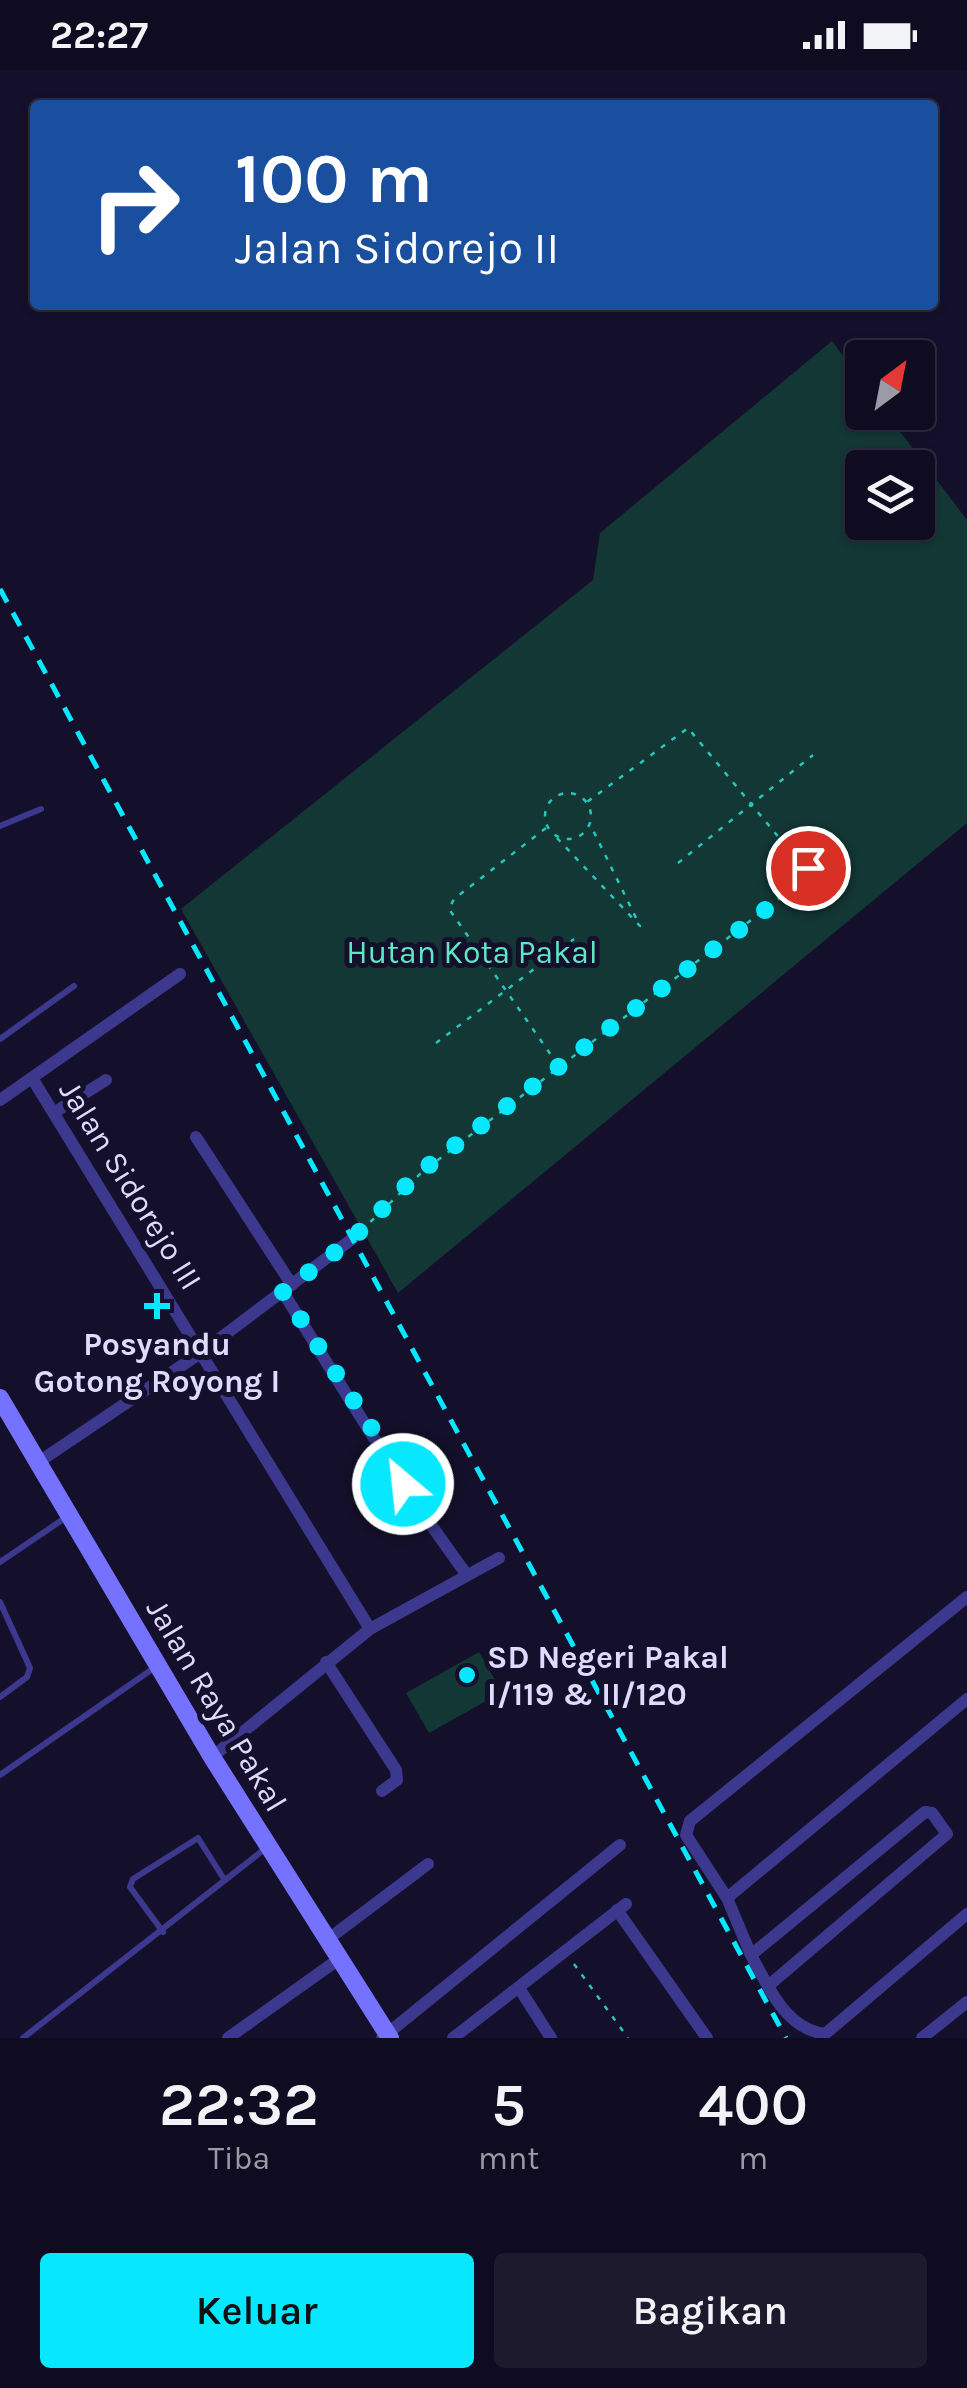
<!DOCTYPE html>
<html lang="id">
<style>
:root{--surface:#0f0c21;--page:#1d1a2e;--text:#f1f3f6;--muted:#9b9ba5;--line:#2f2c3f;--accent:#07e8ff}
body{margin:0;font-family:Karla,sans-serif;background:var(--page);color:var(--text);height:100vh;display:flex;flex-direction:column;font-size:38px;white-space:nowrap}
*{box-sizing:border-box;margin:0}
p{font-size:32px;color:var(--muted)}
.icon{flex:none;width:55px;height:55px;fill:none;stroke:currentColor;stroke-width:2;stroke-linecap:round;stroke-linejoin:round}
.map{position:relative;height:1968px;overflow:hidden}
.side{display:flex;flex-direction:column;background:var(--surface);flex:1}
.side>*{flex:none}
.hud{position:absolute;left:30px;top:30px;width:908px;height:210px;border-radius:10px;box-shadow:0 2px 8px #0004,0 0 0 2px var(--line);background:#1a4fa0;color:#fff;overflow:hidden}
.needle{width:65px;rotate:32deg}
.controls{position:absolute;left:845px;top:270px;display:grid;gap:20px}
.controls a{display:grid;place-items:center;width:90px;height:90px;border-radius:10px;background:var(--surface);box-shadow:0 2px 8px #0004,0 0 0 2px var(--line);font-size:50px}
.pin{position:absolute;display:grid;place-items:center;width:85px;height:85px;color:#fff;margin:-42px;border:5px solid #fff;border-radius:50%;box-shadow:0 2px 10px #0007}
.me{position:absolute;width:110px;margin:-55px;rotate:332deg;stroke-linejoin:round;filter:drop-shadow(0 0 8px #0008)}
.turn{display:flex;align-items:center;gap:35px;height:210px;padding:0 40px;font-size:45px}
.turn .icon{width:130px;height:130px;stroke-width:2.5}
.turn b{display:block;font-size:70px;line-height:85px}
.eta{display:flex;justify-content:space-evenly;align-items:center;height:170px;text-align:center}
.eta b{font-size:60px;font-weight:600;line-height:70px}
.primary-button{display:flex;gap:20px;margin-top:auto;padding:20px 40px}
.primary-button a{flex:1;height:115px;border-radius:10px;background:var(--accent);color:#111;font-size:40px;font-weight:600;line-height:115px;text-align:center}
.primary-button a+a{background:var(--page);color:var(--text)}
.status{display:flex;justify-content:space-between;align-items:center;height:70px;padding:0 50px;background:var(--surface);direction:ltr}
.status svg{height:28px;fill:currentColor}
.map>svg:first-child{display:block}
.green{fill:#123735;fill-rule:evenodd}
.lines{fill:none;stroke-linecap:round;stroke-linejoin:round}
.path{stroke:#29c4ba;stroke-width:2.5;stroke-dasharray:5 8;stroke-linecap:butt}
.lane{stroke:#3b388e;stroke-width:6}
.street{stroke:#3b388e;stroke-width:12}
.secondary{stroke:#7572ff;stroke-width:18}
.rail{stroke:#07e8ff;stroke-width:5;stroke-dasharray:15 12;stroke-linecap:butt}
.route{stroke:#07e8ff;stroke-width:18;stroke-dasharray:0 32.4}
.poi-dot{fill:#07e8ff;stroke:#14102c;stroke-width:4}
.labels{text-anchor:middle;stroke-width:10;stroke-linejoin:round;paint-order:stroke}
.park-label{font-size:32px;fill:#5fe7c4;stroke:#14102c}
.street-label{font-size:32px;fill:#dfdbff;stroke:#14102c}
.poi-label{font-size:32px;font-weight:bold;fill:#dfdbff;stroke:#14102c}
</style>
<div class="status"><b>22:27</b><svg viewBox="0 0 49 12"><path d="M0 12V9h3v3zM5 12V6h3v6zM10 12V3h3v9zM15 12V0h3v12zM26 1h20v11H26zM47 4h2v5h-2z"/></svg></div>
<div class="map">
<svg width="967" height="1968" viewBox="0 0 967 1968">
<rect width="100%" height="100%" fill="#14102c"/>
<!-- green -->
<path class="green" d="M 832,271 L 862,311 L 862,342 L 886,343 L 967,450 L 967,753 L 398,1223 L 181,839 L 593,510 L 600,463 ZM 862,398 L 918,398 L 918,452 L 862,452 Z
M 479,1582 L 502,1622 L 429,1663 L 406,1623 Z"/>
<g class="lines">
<!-- path -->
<path class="path" d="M545 746a23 23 0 1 1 46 0a23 23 0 1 1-46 0Z
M 546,758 L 454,829 L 449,839 L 558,995
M 557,768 L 640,856 L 590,754
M 678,793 L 813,685
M 436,973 L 574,869
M 361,1161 L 421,1103 L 810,805 L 688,658 L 587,732
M 574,1894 L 628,1968"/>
<!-- lane -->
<path class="lane" d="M 0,756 L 41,739
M 0,969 L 74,916
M 0,1492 L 65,1448
M 0,1532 L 30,1598 L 27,1607 L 0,1627
M 0,1705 L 154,1598
M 163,1862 L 130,1817 L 133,1809 L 198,1768 L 224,1809
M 23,1968 L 266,1778"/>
<!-- street -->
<path class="street" d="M 32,1008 L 370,1559
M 0,1030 L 180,904
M 55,1042 L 106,1010
M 196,1067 L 292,1215
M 283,1222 C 342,1317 401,1416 467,1505
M 37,1393 L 202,1282 L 352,1169
M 326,1592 L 396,1700 L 397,1710 L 382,1721
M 212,1687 L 370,1559 L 499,1488
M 727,1828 L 686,1765 L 690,1751 L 967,1527
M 617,1840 L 707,1968
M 327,1870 L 428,1794
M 751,1885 L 727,1828 L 967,1629
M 768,1916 L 947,1764 L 932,1743 L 925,1742 L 751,1885 C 769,1918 785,1958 825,1964
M 519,1918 L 551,1968
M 825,1964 L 967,1844
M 228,1968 L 339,1889
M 382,1968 L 620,1775
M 453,1968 L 626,1834
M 922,1968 L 967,1932"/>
<!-- secondary -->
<path class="secondary" d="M 0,1328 L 212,1687 L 390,1968"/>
<!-- rail -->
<path class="rail" d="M 0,519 L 786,1968"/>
</g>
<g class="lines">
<!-- route -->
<path class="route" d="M 403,1414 L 395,1394 L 283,1222 L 352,1169 L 420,1102 L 806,809 L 808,798"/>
</g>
<!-- markers -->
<g class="poi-dot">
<path d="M152 1221h10v10h10v10h-10v10h-10v-10h-10v-10h10z"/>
<circle cx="467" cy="1605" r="10"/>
</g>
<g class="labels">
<!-- park labels -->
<g class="park-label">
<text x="472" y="893">Hutan Kota Pakal</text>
</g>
<!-- street labels -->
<g class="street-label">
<text transform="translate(131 1115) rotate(58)" y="11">Jalan Sidorejo III</text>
<text transform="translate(217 1635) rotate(59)" y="11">Jalan Raya Pakal</text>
</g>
<!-- poi labels -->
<g class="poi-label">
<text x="157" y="1285">Posyandu<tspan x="157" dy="37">Gotong Royong I</tspan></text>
<text x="487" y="1598" text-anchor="start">SD Negeri Pakal<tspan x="487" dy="37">I/119 &amp; II/120</tspan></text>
</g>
</g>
</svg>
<div class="controls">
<a><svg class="needle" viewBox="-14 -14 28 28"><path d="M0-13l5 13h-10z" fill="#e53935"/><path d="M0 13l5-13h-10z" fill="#9b9ba5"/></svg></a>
<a><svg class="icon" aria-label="layers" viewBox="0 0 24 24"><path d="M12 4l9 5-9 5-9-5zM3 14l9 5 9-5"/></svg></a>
</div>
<div class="pin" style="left:808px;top:798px;background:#d93025"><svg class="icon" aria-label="arrive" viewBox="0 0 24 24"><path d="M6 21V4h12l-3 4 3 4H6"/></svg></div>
<svg class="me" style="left:403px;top:1414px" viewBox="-20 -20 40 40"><circle r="17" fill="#07e8ff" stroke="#fff" stroke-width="3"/><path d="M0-11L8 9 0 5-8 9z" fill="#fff"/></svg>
<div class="hud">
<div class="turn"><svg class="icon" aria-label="right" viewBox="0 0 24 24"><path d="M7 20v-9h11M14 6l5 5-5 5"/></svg><div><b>100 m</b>Jalan Sidorejo II</div></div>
</div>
</div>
<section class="side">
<div class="eta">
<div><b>22:32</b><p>Tiba</p></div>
<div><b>5</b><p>mnt</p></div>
<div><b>400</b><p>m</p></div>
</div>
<div class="primary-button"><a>Keluar</a><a>Bagikan</a></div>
</section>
